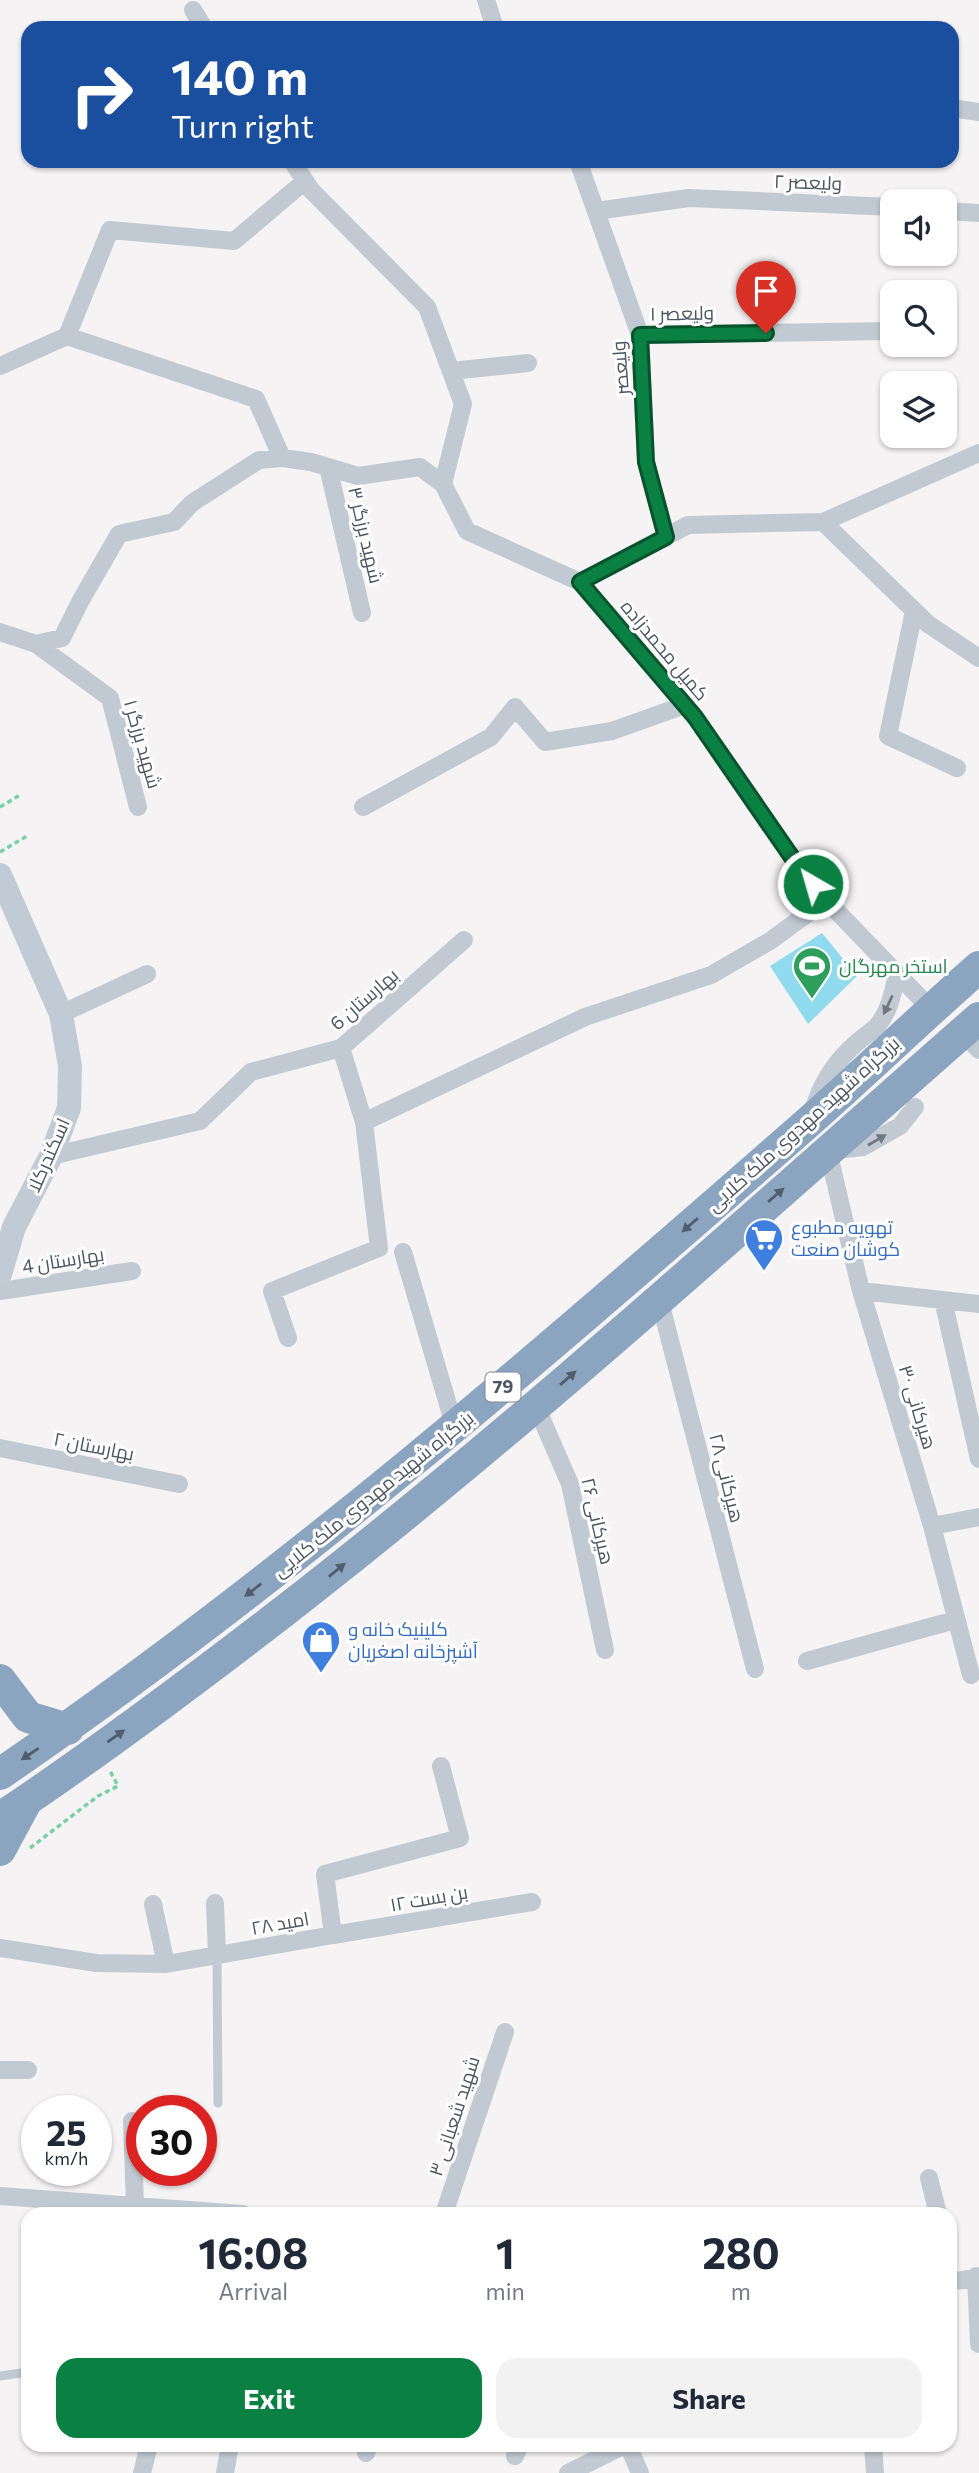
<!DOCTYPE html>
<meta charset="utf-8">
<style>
:root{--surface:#fff;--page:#f2f2f3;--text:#1f2937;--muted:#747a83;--accent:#0b8043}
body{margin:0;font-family:Commissioner,Cairo,sans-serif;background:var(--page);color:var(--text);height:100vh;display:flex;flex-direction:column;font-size:26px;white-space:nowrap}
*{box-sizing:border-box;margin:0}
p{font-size:23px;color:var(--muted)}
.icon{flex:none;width:38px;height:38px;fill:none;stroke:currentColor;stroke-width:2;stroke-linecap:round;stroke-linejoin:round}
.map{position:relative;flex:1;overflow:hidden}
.drawer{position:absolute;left:21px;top:2207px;width:936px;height:245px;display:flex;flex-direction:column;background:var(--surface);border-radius:21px;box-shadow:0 2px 5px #0004}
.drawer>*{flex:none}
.hud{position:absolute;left:21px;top:21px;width:938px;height:147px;border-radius:21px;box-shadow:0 2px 5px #0004;background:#1a4fa0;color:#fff;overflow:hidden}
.tools{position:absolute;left:880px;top:189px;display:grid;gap:14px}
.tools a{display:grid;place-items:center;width:77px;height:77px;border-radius:14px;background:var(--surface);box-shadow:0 2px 5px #0004;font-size:35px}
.speed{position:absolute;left:21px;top:2095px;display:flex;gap:14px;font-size:35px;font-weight:700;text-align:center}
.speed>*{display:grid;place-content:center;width:91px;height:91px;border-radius:50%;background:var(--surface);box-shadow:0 2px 5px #0004;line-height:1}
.speed small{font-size:18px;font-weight:400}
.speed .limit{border:10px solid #d22;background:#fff;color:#111}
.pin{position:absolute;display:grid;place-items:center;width:60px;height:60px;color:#fff;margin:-72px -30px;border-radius:50% 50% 50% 0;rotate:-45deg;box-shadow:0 0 7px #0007}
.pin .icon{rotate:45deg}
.me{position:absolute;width:77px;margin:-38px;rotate:322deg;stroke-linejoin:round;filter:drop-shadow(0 0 5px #0008)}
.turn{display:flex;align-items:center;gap:24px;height:147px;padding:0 35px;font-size:32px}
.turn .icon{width:91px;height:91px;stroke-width:2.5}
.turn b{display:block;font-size:49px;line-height:60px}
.eta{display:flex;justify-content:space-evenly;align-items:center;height:119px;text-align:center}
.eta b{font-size:42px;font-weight:700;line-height:49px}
.button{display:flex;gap:14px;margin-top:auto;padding:14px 35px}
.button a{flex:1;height:80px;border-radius:21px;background:var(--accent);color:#fff;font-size:28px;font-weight:700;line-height:80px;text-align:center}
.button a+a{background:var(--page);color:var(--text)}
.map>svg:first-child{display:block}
.water{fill:#90daee}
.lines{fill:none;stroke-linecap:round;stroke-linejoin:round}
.path{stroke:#7ad0a6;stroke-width:3.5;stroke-dasharray:5 3.5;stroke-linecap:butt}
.lane{stroke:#c1cad2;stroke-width:9}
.street{stroke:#c1cad2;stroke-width:18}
.secondary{stroke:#c1cbd6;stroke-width:24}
.highway{stroke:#8ba5c1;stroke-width:32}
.oneway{fill:#6e7983}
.oneway2{fill:#505e6b}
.route-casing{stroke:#07532c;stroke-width:18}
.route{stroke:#0b8043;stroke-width:12}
.labels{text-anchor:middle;stroke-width:6;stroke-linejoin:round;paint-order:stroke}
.shield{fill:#fff;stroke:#808990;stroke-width:2}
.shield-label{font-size:18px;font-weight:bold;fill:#4a5661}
.street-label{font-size:19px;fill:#4a5661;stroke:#fff}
.leisure-label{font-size:19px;fill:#27864d;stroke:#fff;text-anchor:start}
.shop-label{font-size:19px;fill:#366cbe;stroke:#fff;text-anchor:start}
</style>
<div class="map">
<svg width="979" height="2473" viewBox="0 0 979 2473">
<rect width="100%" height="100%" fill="#f5f3f3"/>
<!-- water -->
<path class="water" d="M 822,933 L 857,976 L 808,1024 L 770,966 Z"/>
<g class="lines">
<!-- path -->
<path class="path" d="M 0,807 L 20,795
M 0,852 L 27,836
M 30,1848 L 98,1796 L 118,1786 L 110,1771"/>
<!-- lane -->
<path class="lane" d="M 217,1956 L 218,2103
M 0,2376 L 28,2372"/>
<!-- street -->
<path class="street" d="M 486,0 L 495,28
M 193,10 L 204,28
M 952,108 L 979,112
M 292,161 L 311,190 L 427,307 L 463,404 L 443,484
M 578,161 L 640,335 L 646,462 L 666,537
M 596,211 L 689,198 L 892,207
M 945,211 L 979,213
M 640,335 L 892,331
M 0,366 L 67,336
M 451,371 L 528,363
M 282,458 L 256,399 L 67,336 L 110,230 L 234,241 L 305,181
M 328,467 L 362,613
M 823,522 L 979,453
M 580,582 L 688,525 L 823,522 L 928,624 L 979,658
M 914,611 L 888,736 L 957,768
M 0,632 L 36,644 L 110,698 L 138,807
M 36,644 L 62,638 L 81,600 L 119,534 L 174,522 L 192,503 L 259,460 L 282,458 L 311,462 L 358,476 L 420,467 L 443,484 L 467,531 L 580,582 L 695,717 L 800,869 L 826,900 L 932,1010
M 363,807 L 491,737 L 515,707 L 545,742 L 612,731 L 685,705
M 61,1014 L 147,974
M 962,1033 L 979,1050
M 915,1107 L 900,1126 L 863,1147 L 828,1151 L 861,1291 L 932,1526 L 971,1675
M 813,1110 C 817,1100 820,1089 826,1080 C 836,1061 854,1044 870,1032 C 888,1020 893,993 897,974
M 364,1122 L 585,1017 L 711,975 L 770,941 L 826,900
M 51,1156 L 200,1121 L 251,1072 L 341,1048 L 464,940
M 403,1252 L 455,1428
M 0,1291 L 132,1271
M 861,1291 L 979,1304
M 659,1298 L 755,1669
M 943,1300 L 979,1459
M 288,1338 L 272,1291 L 379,1248 L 364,1122 L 341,1048
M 536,1406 L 570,1484 L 605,1650
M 0,1448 L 179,1484
M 932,1526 L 979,1517
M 807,1661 L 955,1620
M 215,1903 L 217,1956
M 153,1904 L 166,1964
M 333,1935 L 532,1902
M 0,1948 L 96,1963 L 166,1964 L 333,1935 L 325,1874 L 460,1838 L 441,1766
M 0,2070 L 28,2070
M 132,2121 L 135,2205
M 929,2178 L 938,2214
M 0,2196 L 243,2214
M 444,2214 L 505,2032
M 976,2276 L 979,2344
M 950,2282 L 979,2277
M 628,2445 L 640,2473
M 873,2445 L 875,2473
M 366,2453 L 369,2445
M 515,2456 L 520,2445
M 142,2473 L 149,2445
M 225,2473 L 230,2445
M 568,2473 L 625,2445"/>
<!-- secondary -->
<path class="secondary" d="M 0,875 L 61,1014 L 70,1066 L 69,1108 L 51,1156 L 14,1227 L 0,1274"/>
<!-- highway -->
<path class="highway" d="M 0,1680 L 28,1717 L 68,1729
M 0,1774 C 285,1579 545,1353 804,1126 C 863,1074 920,1019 979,967
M 0,1818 C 97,1754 191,1683 283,1612 C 524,1425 750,1219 979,1018
M 0,1850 L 26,1802"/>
</g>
<!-- one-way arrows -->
<defs><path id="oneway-solid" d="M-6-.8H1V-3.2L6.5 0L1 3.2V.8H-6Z" transform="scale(1.75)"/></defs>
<g class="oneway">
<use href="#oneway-solid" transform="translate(888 1005) rotate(115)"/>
<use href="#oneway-solid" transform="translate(877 1140) rotate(-30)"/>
</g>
<g class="oneway2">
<use href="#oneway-solid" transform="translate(776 1195) rotate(-41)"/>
<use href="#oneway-solid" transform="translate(690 1225) rotate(139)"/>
<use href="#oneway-solid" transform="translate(568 1378) rotate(-41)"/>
<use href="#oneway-solid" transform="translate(337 1570) rotate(-39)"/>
<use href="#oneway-solid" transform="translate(253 1590) rotate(142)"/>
<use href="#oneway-solid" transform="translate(116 1736) rotate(-35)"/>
<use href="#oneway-solid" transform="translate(30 1754) rotate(146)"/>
</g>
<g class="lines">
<!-- route casing -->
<g class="route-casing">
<path id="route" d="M 766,333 L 640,335 L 646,462 L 666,537 L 580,582 L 695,717 L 800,869 L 813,884"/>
</g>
<!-- route -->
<use href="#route" class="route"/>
</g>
<!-- icons -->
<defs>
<g id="stadium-pin" transform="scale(2.0125)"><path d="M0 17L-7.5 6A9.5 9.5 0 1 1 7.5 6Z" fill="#2e9e5b" stroke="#fff"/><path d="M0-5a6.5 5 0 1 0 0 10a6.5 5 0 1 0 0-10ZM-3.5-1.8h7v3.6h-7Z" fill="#fff"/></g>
<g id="supermarket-pin" transform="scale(2.0125)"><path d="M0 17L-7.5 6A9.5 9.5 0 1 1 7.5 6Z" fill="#3f7fe0" stroke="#fff"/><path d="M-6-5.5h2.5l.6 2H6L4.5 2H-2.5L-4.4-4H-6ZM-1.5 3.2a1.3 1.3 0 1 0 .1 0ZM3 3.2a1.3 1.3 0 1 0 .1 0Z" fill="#fff"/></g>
<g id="shop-pin" transform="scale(2.0125)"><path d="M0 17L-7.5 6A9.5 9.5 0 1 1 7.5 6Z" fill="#3f7fe0" stroke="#fff"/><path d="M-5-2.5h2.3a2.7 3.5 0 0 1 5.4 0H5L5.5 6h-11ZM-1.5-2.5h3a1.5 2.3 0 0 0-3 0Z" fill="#fff"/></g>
</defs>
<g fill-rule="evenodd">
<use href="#stadium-pin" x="812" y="966"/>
<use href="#supermarket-pin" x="764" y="1238"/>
<use href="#shop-pin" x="321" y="1640"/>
</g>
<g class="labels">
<!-- shield labels -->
<rect class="shield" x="485.5" y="1372.5" width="35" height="29" rx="5"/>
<g class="shield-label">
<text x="503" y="1393">79</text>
</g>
<!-- street labels -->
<g class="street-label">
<text transform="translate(808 182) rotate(2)" y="7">ولیعصر ۲</text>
<text transform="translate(682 313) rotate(-1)" y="7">ولیعصر ۱</text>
<text transform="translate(620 368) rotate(-94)" y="7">ولیعصر</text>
<text transform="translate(366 535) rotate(77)" y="7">شهید برزگر ۳</text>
<text transform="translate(665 650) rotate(50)" y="7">کمیل محمدزاده</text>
<text transform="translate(143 744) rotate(74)" y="7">شهید برزگر ۱</text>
<text transform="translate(364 999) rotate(-41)" y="7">بهارستان 6</text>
<text transform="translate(803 1124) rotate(-42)" y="7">بزرگراه شهید مهدوی ملک کلایی</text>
<text transform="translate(48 1155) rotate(-66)" y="7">اسکندرکلا</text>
<text transform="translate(63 1260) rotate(-9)" y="7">بهارستان 4</text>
<text transform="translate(918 1407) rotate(73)" y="7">هیرکانی ۳۰</text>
<text transform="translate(94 1446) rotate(11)" y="7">بهارستان ۲</text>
<text transform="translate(727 1478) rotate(76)" y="7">هیرکانی ۲۸</text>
<text transform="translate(373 1494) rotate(-39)" y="7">بزرگراه شهید مهدوی ملک کلایی</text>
<text transform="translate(598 1521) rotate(77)" y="7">هیرکانی ۲۶</text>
<text transform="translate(429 1898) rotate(-10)" y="7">بن بست ۱۲</text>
<text transform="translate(280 1923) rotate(-10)" y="7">امید ۲۸</text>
<text transform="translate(454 2116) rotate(-72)" y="7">شهید شعبانی ۳</text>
</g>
<!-- leisure labels -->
<g class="leisure-label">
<text x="839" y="973">استخر مهرگان</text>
</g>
<!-- shop labels -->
<g class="shop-label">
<text x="791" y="1234">تهویه مطبوع<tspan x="791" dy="22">کوشان صنعت</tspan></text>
<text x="348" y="1636">کلینیک خانه و<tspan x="348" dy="22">آشپزخانه اصغریان</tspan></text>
</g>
</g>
</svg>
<div class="tools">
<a><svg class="icon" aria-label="sound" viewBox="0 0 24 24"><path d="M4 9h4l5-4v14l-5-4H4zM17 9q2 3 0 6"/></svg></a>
<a><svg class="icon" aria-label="search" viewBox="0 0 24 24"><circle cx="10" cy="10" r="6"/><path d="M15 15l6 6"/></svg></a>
<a><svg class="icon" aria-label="layers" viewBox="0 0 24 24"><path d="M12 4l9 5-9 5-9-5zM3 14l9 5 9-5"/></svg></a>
</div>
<div class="speed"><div>25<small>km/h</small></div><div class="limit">30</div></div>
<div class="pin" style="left:766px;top:333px;background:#d93025"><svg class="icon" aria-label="arrive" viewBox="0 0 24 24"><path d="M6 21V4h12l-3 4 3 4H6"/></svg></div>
<svg class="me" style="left:813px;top:884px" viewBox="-20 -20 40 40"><circle r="17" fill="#0b8043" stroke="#fff" stroke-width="3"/><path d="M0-11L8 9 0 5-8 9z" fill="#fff"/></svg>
<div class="hud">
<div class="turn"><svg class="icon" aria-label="right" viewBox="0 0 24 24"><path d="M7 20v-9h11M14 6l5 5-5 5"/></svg><div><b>140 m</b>Turn right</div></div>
</div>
<section class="drawer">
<div class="eta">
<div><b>16:08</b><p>Arrival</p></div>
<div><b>1</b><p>min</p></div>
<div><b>280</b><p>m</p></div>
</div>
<div class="button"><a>Exit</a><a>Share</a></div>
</section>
</div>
